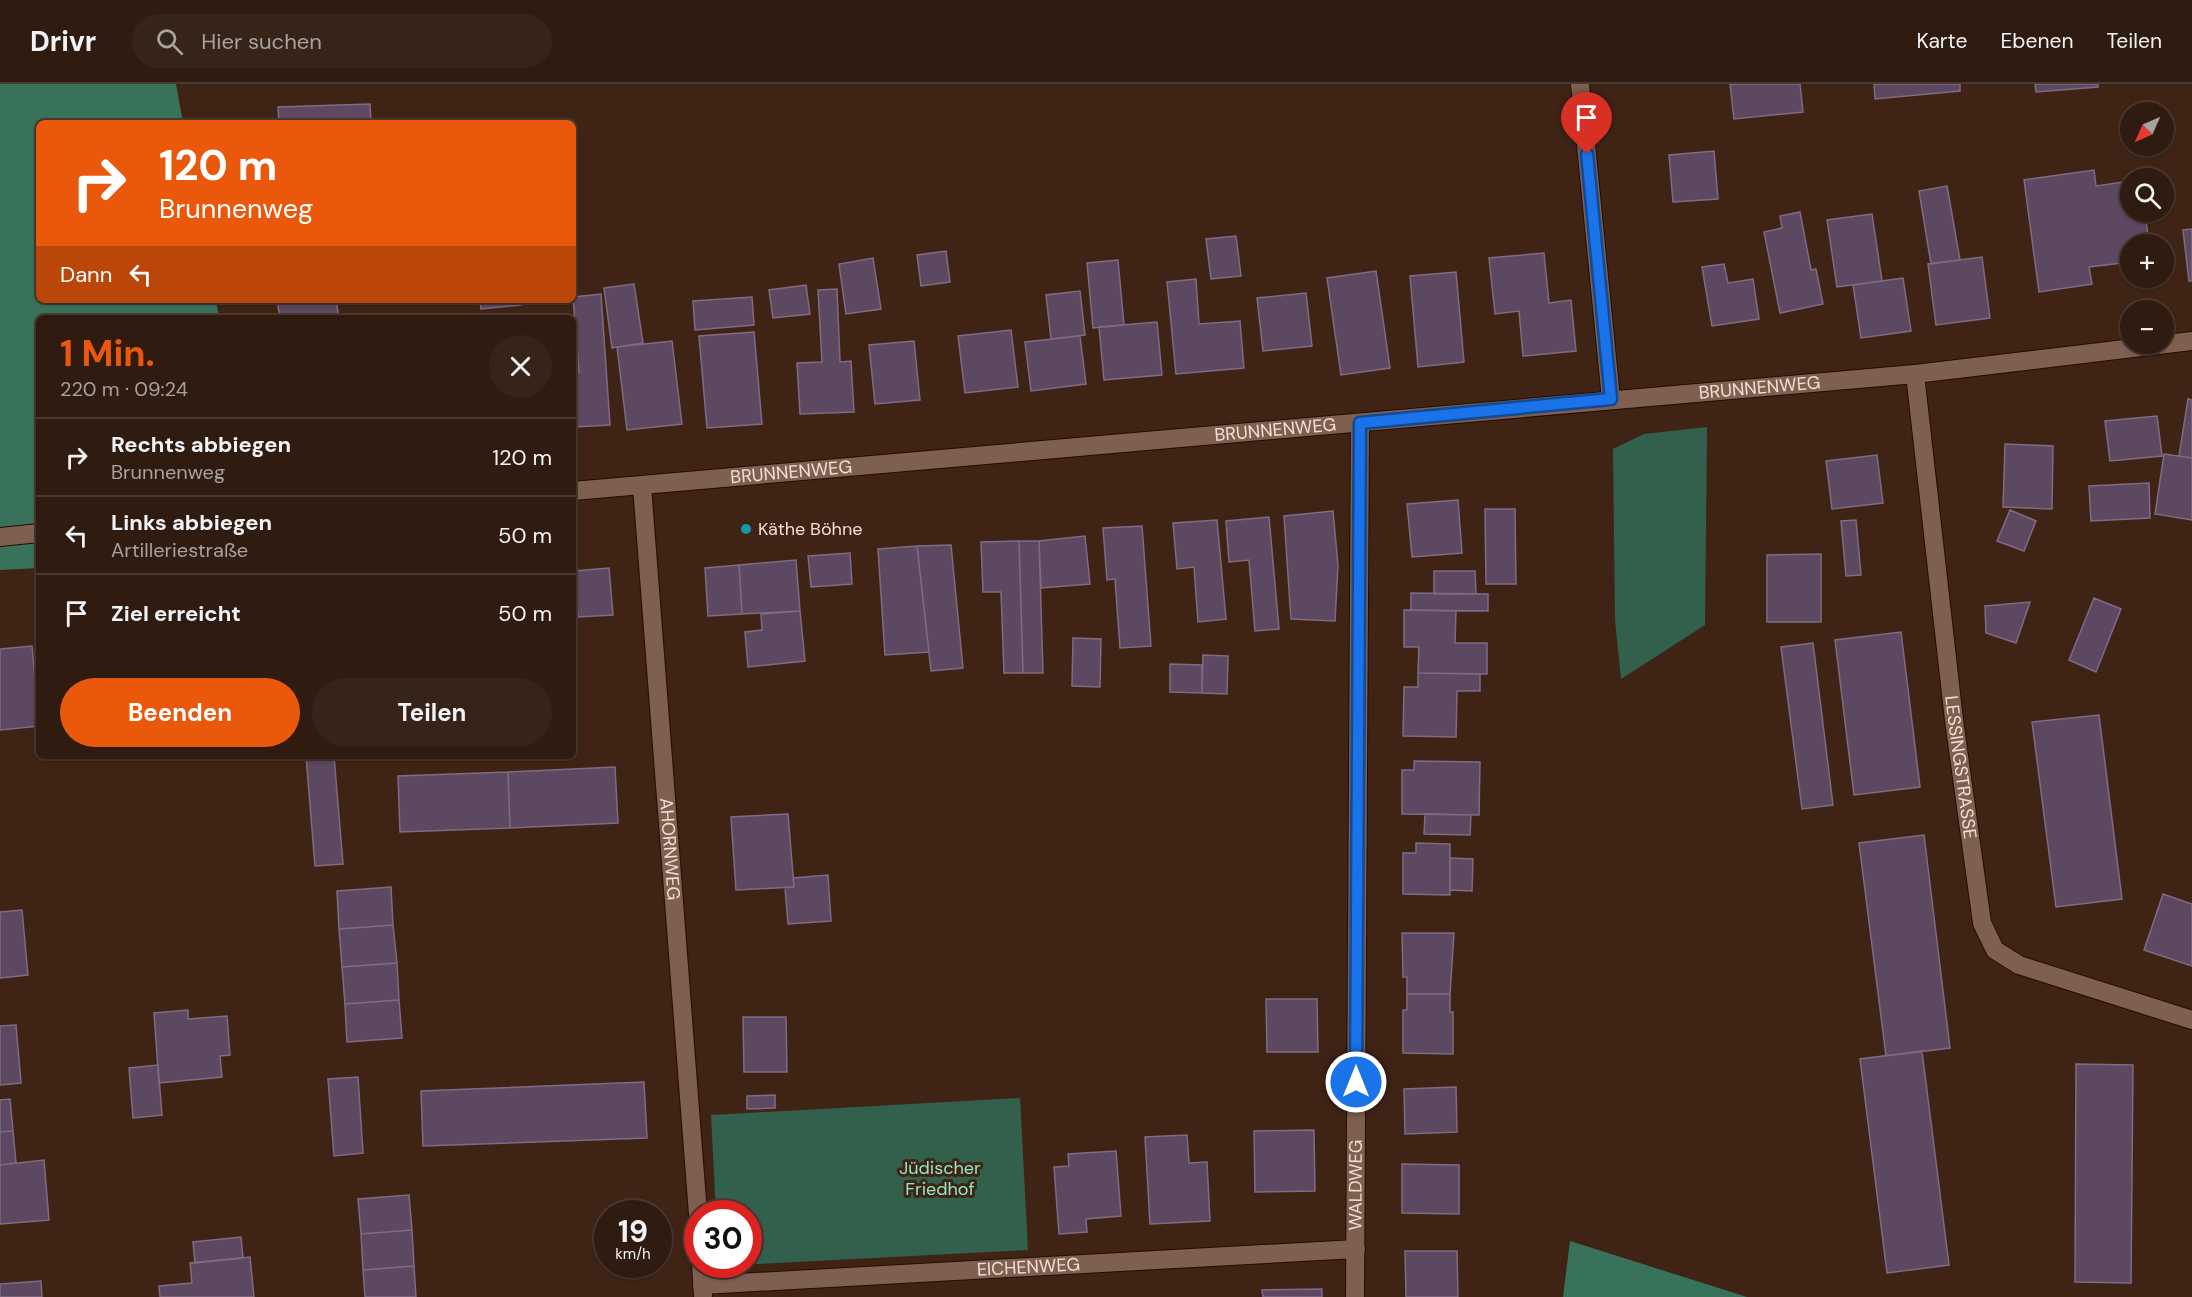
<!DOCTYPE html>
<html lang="de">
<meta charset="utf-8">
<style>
:root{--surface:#2f1b10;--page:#372419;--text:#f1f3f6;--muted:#a7a19f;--line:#4a3930;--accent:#ea580c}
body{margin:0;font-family:"DM Sans",sans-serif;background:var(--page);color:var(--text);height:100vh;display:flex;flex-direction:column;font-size:22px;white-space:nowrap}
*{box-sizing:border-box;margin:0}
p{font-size:20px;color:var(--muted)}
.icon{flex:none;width:33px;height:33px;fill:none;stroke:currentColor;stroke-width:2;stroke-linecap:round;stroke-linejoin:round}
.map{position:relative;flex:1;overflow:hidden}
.details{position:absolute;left:36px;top:231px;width:540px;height:444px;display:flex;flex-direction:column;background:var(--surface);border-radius:9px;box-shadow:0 2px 4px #0004,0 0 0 2px var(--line)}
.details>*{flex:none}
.banner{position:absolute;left:36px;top:36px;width:540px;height:183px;border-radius:9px;box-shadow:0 2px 4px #0004,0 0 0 2px var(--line);background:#ea580c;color:#fff;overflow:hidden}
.needle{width:39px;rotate:225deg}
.tools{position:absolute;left:2120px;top:18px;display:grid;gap:12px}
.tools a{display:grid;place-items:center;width:54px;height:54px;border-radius:50%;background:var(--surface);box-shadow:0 2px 4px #0004,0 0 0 2px var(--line);font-size:30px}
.speed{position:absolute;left:594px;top:1116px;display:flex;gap:12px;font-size:30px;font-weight:700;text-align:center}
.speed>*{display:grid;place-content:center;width:78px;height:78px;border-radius:50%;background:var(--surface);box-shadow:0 2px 4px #0004,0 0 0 2px var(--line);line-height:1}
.speed small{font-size:15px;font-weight:400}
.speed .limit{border:9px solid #d22;background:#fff;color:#111}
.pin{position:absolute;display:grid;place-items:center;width:51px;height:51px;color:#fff;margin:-62px -26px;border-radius:50% 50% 50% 0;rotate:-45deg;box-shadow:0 0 6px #0007}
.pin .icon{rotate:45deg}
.me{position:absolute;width:66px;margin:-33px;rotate:0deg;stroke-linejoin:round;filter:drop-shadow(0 0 4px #0008)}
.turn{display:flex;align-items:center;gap:21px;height:126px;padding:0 24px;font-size:27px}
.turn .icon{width:78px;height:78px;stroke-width:2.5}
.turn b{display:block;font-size:42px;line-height:51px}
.then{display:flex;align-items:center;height:57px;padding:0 24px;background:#0003;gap:12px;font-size:22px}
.round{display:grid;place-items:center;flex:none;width:63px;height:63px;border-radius:32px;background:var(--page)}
.headline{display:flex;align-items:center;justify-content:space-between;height:102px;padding:0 24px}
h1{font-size:36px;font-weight:700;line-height:45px;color:var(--accent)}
.action{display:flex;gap:12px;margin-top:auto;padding:12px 24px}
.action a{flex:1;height:69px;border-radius:36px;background:var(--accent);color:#fff;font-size:24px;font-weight:700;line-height:69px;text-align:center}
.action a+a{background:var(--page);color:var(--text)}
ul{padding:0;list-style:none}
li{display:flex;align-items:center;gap:18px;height:78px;padding:0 24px;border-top:2px solid var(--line)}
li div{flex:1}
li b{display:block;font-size:22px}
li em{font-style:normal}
header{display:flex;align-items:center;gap:36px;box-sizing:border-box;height:84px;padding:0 30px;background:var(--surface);border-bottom:2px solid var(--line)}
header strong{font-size:28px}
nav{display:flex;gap:33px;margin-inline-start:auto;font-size:21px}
.search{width:420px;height:54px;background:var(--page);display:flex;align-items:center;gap:15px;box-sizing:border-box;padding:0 21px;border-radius:33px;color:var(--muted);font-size:22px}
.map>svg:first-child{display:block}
.green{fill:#33604d}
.forest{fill:#38725a}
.building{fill:#5c4860;stroke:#806b84;stroke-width:1.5}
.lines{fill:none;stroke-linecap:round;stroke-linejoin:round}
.minor-casing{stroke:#240c02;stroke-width:20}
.minor{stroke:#7f6050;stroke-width:18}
.route-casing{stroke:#114b97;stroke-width:15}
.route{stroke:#1a73e8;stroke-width:10}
.culture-dot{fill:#0f9aa8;stroke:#3f2416;stroke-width:2}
.labels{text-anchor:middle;stroke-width:6;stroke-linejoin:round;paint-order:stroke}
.street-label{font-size:18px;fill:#f1dfd6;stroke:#3f2416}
.poi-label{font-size:18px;fill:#f1dfd6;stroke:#3f2416;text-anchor:start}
.park-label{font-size:18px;fill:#8fe8c2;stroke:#3f2416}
</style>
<header>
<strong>Drivr</strong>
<div class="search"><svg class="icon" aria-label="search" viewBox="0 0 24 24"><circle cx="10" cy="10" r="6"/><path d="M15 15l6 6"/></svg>Hier suchen</div>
<nav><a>Karte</a><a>Ebenen</a><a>Teilen</a></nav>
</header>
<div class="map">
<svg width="2192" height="1213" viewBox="0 0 2192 1213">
<rect width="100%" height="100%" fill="#3f2416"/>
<!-- green -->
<path class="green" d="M 1707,343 L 1705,541 L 1621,595 L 1615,536 L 1613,365 L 1644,350 Z
M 1020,1014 L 1028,1166 L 719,1182 L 748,1180 L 748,1130 L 716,1129 L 711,1031 Z"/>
<!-- forest -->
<path class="forest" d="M 0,0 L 176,0 L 183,39 L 39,39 L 39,216 L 216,216 L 219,234 L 39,234 L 39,484 L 0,486 Z
M 1570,1157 L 1747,1213 L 1563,1213 Z"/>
<!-- building -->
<path class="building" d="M 1730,0 L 1800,0 L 1803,28 L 1734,35 Z
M 1874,0 L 1960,0 L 1960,7 L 1875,15 Z
M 2035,0 L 2098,0 L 2098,3 L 2036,8 Z
M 370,20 L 371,39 L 279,39 L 278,23 Z
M 1714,67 L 1718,115 L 1673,118 L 1669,71 Z
M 2094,86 L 2096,102 L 2130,97 L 2130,128 L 2145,128 L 2149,160 L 2130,160 L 2130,178 L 2089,183 L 2092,200 L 2039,208 L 2024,96 Z
M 1947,102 L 1960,176 L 1931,180 L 1919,107 Z
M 1800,128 L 1811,186 L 1816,185 L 1823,220 L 1780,229 L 1764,148 L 1782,144 L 1780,132 Z
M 1872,130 L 1882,197 L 1837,203 L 1827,136 Z
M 2192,145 L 2192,197 L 2189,197 L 2183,146 Z
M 1236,152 L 1241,192 L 1211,195 L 1206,155 Z
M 946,167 L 950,198 L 921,202 L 917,171 Z
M 1544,169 L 1549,219 L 1571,216 L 1576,267 L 1523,272 L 1519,227 L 1495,230 L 1489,174 Z
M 1982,173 L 1990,234 L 1936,241 L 1928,180 Z
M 873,174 L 881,225 L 846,230 L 839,180 Z
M 1118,176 L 1124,241 L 1093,244 L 1087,179 Z
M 1724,180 L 1728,199 L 1753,195 L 1759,235 L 1712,242 L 1702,183 Z
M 1376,187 L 1390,284 L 1341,291 L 1327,194 Z
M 1456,188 L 1464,278 L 1418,283 L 1410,192 Z
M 1903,194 L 1911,247 L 1861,254 L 1853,201 Z
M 1196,195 L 1199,240 L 1240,237 L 1244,284 L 1176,290 L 1167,198 Z
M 634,200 L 643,259 L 612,264 L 604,204 Z
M 806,201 L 810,230 L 773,234 L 769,206 Z
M 837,205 L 840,278 L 851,277 L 854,328 L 800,330 L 797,279 L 822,278 L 818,206 Z
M 1080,207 L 1085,251 L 1051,255 L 1046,211 Z
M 1306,209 L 1312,262 L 1263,267 L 1257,214 Z
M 601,210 L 610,341 L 573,343 L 573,288 L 579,288 L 573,213 Z
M 752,213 L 754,241 L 695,246 L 693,217 Z
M 277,216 L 336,216 L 339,234 L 280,234 Z
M 480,216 L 521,216 L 521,221 L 481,225 Z
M 1157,238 L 1162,291 L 1104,296 L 1099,243 Z
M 1011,246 L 1018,303 L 965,309 L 958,252 Z
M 754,248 L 762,340 L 707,344 L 699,252 Z
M 1080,252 L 1086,300 L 1031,307 L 1025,258 Z
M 672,257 L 682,340 L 627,346 L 617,263 Z
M 914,257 L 920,316 L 875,320 L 869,261 Z
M 2188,315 L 2192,316 L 2192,374 L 2179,372 Z
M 2157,332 L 2162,372 L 2110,377 L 2105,337 Z
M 2005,360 L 2053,362 L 2052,425 L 2003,423 Z
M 2164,370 L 2192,374 L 2192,436 L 2155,430 Z
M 1877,371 L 1883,419 L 1832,425 L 1826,377 Z
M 2149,399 L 2150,434 L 2091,437 L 2089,402 Z
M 1458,416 L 1462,469 L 1412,473 L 1407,420 Z
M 1485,425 L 1515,425 L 1516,500 L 1486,500 Z
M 2010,426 L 2036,437 L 2024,467 L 1997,457 Z
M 1333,427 L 1338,481 L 1335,537 L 1291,535 L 1284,432 Z
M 1269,433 L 1279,545 L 1255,547 L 1249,476 L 1229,478 L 1226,437 Z
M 1217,436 L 1226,535 L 1198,538 L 1194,483 L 1177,485 L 1173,439 Z
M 1856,436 L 1861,491 L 1846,492 L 1841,437 Z
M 1142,442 L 1151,562 L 1120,564 L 1115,495 L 1107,496 L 1103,444 Z
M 1085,452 L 1090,500 L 1041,504 L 1039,457 Z
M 1019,457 L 1039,457 L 1043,589 L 1023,589 Z
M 1019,457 L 1023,589 L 1004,589 L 1001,508 L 983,508 L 981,458 Z
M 951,461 L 963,584 L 931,587 L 917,462 Z
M 917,462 L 929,568 L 885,571 L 878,465 Z
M 850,469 L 852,500 L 811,503 L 808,472 Z
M 1821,470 L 1821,538 L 1767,538 L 1767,471 Z
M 796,476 L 800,527 L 742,530 L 739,481 Z
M 739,481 L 742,530 L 708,532 L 705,484 Z
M 609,484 L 613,531 L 578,533 L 574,487 Z
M 573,487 L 578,533 L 573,534 Z
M 1434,487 L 1475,487 L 1476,510 L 1434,510 Z
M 1411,509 L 1488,510 L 1488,527 L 1411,526 Z
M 2094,514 L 2121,525 L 2096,588 L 2069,576 Z
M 2030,518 L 2016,559 L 1986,549 L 1985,522 Z
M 1404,526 L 1456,527 L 1455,559 L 1487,559 L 1487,590 L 1418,589 L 1419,563 L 1404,563 Z
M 800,527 L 805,577 L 748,583 L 745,548 L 762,546 L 761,530 Z
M 1901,548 L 1920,703 L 1854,711 L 1835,556 Z
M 1073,554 L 1101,555 L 1100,603 L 1072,602 Z
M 1813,559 L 1833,721 L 1802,725 L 1781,563 Z
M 32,562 L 39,642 L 0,646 L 0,565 Z
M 1203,571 L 1228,572 L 1227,610 L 1202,609 Z
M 1170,580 L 1202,581 L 1202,609 L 1170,608 Z
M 1418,589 L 1480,590 L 1480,607 L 1457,607 L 1456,653 L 1403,652 L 1404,603 L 1418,603 Z
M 2099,631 L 2122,815 L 2056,823 L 2032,638 Z
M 306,672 L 334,672 L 343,780 L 315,782 Z
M 1414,677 L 1480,678 L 1479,731 L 1402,730 L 1402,686 L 1414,686 Z
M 615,683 L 618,739 L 510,744 L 508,688 Z
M 508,688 L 510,744 L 400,748 L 398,692 Z
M 788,730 L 794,803 L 736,806 L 731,733 Z
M 1425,730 L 1471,731 L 1470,751 L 1424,750 Z
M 1924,751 L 1950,964 L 1886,972 L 1859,759 Z
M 1416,759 L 1450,760 L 1450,811 L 1403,810 L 1403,769 L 1416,769 Z
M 1450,774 L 1473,775 L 1472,807 L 1450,806 Z
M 828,791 L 831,837 L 788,840 L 785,803 L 794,803 L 793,794 Z
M 391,803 L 393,841 L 339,845 L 337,807 Z
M 2163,810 L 2192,820 L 2192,882 L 2144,866 Z
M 22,826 L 28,891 L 0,894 L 0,828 Z
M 393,841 L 397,879 L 342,883 L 339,845 Z
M 1402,849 L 1454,849 L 1450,910 L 1407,910 L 1407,893 L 1403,893 Z
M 397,879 L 399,916 L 345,920 L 342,883 Z
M 1407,910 L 1450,910 L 1450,928 L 1453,928 L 1453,970 L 1403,969 L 1403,926 L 1407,926 Z
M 1266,915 L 1317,915 L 1318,968 L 1267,968 Z
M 399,916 L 402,954 L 347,958 L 345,920 Z
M 188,926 L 188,935 L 227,932 L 230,971 L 220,972 L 222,993 L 159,999 L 154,929 Z
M 743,933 L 786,933 L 787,988 L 744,988 Z
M 16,941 L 21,999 L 0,1001 L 0,942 Z
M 1922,967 L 1949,1181 L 1887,1189 L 1860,975 Z
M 2076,980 L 2133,981 L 2131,1199 L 2075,1198 Z
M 158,981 L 162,1031 L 133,1034 L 129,984 Z
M 358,993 L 363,1069 L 334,1072 L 328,995 Z
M 644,998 L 647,1054 L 423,1062 L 421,1007 Z
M 1456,1003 L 1457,1048 L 1405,1050 L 1404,1005 Z
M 775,1011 L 775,1024 L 747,1025 L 747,1012 Z
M 10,1015 L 13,1047 L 0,1048 L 0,1016 Z
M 1314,1046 L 1315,1107 L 1255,1108 L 1254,1047 Z
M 13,1047 L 16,1079 L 0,1081 L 0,1048 Z
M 1187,1051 L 1189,1079 L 1207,1078 L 1210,1137 L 1150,1140 L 1145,1053 Z
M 1116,1067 L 1121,1132 L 1086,1135 L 1087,1148 L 1059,1150 L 1054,1083 L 1069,1082 L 1068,1070 Z
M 44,1076 L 49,1136 L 0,1140 L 0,1081 Z
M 1402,1080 L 1459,1081 L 1459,1130 L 1402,1129 Z
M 409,1111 L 412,1146 L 361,1150 L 358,1115 Z
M 412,1146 L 414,1182 L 363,1186 L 361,1150 Z
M 241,1153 L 243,1174 L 195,1179 L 193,1158 Z
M 1405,1167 L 1457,1167 L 1458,1213 L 1406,1213 Z
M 250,1173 L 254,1213 L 160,1213 L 159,1202 L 192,1199 L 190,1179 Z
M 414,1182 L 416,1213 L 365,1213 L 363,1186 Z
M 41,1197 L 42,1213 L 0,1213 L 0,1200 Z
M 1322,1205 L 1322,1213 L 1263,1213 L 1262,1206 Z"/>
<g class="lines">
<!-- minor casing -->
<g class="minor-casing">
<g id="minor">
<path d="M 1580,0 L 1611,315"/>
<path id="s1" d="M 1915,290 L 1954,636 L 1982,839 L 1995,866 L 2019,881 L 2192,936"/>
<path id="s2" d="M 642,402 L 698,1130"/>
<path id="s3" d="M 573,407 L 1915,290 L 2192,257"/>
<path d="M 0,453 L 39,449"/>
<path d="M 701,1180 L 703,1211"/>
<path id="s4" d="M 702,1201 L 1356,1165"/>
<path id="s5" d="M 1355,1213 L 1360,339"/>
</g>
</g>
<!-- minor -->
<use href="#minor" class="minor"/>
</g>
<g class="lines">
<!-- route casing -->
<g class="route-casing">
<path id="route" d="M 1356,998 L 1360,339 L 1611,315 L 1587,70"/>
</g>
<!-- route -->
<use href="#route" class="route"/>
</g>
<!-- markers -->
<circle class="culture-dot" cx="746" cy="445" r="6"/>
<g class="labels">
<!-- street labels -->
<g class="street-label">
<text dy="6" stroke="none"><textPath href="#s3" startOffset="1191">BRUNNENWEG</textPath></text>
<text dy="6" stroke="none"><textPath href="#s3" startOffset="705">BRUNNENWEG</textPath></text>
<text dy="6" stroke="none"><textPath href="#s3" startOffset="219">BRUNNENWEG</textPath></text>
<text dy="6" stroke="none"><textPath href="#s1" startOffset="396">LESSINGSTRASSE</textPath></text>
<text dy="6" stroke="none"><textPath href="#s2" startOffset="364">AHORNWEG</textPath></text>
<text dy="6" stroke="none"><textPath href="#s5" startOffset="112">WALDWEG</textPath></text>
<text dy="6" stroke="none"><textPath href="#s4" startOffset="327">EICHENWEG</textPath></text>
</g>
<!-- poi labels -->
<g class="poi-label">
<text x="758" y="451">Käthe Böhne</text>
</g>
<!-- park labels -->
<g class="park-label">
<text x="940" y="1090">Jüdischer<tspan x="940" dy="21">Friedhof</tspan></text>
</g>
</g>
</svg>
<div class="tools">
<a><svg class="needle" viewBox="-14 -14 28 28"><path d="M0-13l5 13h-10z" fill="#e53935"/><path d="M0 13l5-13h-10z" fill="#a7a19f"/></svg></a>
<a><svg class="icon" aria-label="search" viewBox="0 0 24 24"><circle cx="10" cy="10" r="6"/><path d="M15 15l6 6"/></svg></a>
<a>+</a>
<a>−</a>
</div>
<div class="speed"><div>19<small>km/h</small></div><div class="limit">30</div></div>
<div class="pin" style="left:1587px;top:70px;background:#d93025"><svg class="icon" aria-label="arrive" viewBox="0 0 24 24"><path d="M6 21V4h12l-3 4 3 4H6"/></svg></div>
<svg class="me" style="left:1356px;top:998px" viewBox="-20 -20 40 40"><circle r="17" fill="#1a73e8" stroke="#fff" stroke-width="3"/><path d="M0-11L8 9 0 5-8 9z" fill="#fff"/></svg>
<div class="banner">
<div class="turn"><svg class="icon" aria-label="right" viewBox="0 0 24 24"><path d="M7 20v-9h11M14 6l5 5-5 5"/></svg><div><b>120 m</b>Brunnenweg</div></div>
<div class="then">Dann<svg class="icon" aria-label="left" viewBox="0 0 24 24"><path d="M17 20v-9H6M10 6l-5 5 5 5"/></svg></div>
</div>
<section class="details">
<div class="headline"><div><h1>1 Min.</h1><p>220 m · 09:24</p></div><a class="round"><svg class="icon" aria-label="close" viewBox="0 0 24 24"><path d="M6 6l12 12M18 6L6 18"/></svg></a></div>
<ul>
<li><svg class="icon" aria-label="right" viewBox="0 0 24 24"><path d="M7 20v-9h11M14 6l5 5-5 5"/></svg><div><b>Rechts abbiegen</b><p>Brunnenweg</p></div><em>120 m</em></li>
<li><svg class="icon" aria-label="left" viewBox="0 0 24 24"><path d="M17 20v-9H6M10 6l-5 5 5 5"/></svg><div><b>Links abbiegen</b><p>Artilleriestraße</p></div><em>50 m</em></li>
<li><svg class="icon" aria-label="arrive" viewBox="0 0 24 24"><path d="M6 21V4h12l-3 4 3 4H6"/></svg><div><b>Ziel erreicht</b></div><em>50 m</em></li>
</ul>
<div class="action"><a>Beenden</a><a>Teilen</a></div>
</section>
</div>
